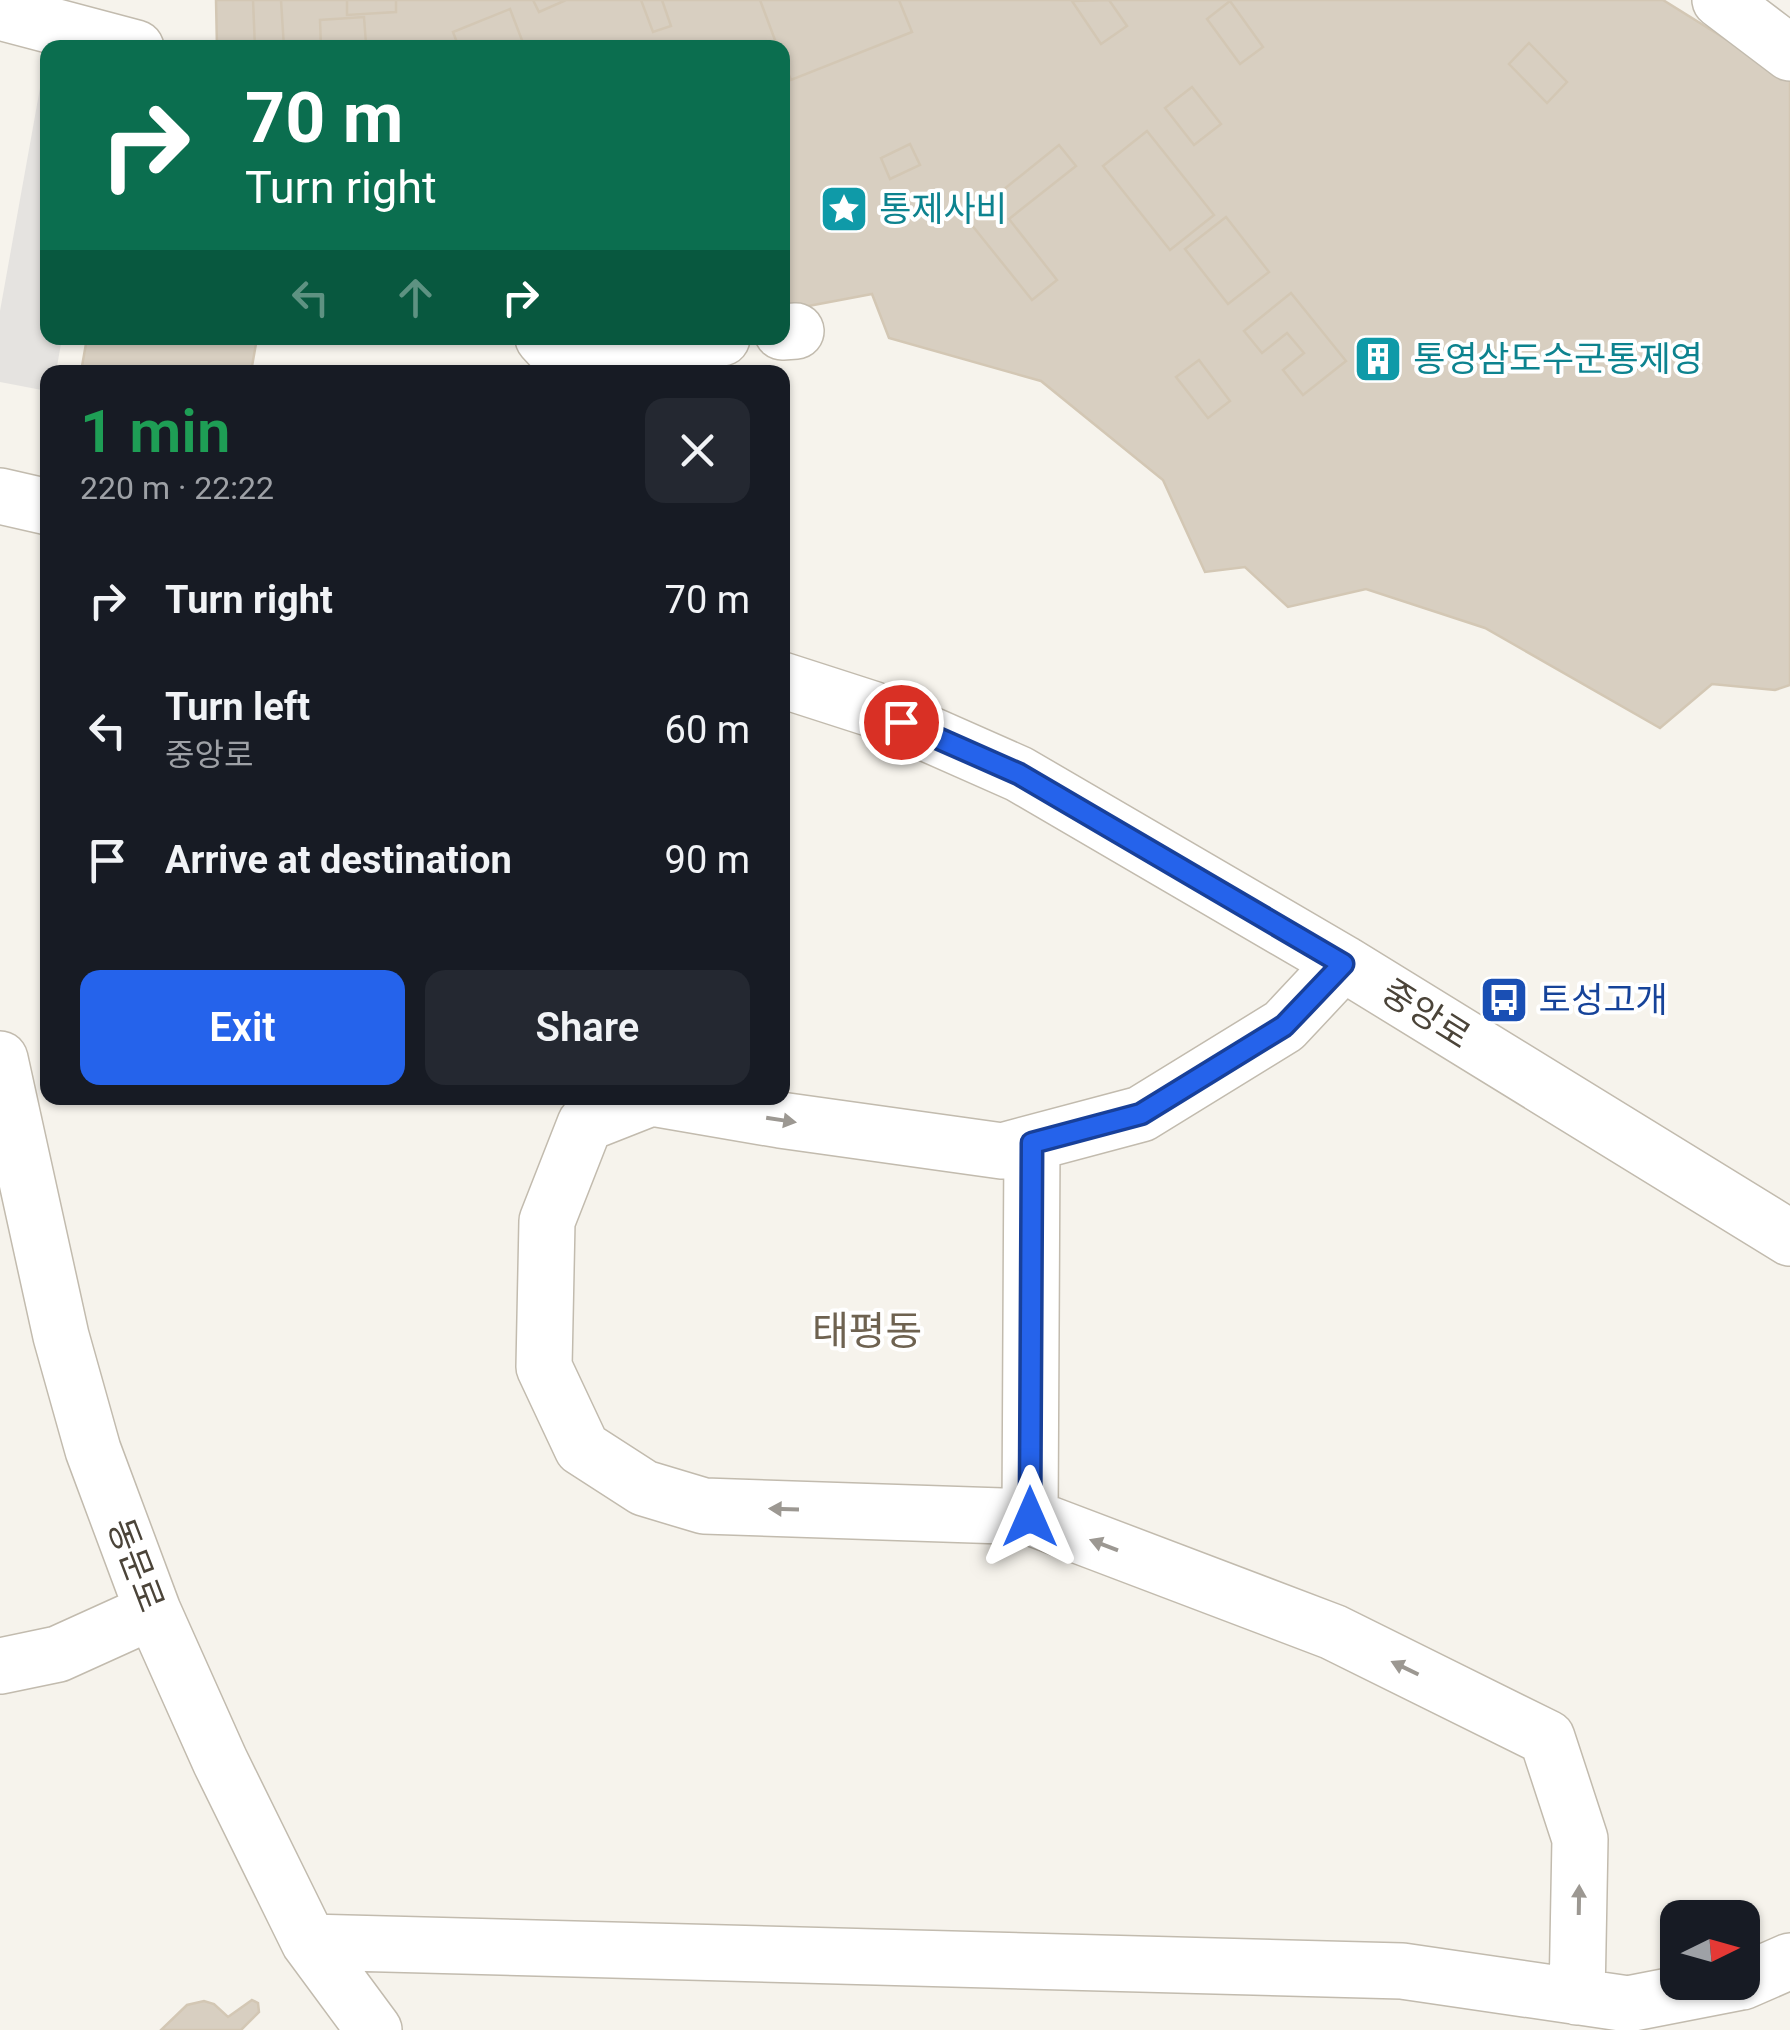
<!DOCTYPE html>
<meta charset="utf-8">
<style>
:root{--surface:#171b24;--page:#242831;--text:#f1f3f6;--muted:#9ea1a6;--accent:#2563eb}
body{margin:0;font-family:Roboto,"Noto Sans KR",sans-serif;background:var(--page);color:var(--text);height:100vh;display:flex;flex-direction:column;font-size:38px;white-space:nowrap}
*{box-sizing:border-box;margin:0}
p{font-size:32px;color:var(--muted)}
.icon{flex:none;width:55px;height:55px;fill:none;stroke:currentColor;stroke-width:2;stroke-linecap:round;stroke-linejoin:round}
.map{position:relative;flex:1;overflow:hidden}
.drawer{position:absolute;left:40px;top:365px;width:750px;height:740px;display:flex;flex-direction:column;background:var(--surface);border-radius:20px;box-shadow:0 2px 8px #0004}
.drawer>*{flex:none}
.guide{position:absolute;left:40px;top:40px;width:750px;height:305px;border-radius:20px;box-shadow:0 2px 8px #0004;background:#0b6e4f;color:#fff;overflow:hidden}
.needle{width:65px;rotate:85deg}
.buttons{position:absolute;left:1660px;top:1900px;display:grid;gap:20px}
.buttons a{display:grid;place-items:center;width:100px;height:100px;border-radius:20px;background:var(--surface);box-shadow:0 2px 8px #0004;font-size:50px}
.pin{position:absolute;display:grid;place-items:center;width:85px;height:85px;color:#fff;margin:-42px;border:5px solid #fff;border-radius:50%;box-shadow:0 2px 10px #0007}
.me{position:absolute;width:110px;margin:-55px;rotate:0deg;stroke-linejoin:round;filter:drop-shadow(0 0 8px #0008)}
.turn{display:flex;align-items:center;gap:35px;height:210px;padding:0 40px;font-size:45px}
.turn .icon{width:130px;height:130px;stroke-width:2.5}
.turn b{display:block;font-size:70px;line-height:85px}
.lanes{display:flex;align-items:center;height:95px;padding:0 40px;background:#0003;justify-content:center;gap:50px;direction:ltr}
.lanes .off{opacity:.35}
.round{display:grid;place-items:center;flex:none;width:105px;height:105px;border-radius:20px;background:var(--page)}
.overview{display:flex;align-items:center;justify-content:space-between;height:170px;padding:0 40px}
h1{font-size:60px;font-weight:600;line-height:75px;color:#1e9e55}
.primary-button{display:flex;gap:20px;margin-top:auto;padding:20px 40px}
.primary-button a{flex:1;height:115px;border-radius:20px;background:var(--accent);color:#fff;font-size:40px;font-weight:600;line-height:115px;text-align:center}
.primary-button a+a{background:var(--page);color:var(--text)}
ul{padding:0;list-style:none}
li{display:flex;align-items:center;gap:30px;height:130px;padding:0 40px}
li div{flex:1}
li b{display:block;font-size:38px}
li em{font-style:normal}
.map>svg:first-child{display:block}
.parking{fill:#e5e3e0}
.building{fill:#d8cfc1;stroke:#d3c7b4;stroke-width:2.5}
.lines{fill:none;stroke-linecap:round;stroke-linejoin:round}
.minor-casing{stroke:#c2bbae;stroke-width:58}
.minor{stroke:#fff;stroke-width:55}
.oneway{fill:#9c9892}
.route-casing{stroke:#184099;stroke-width:25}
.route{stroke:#2563eb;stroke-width:18}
.labels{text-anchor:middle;stroke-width:8;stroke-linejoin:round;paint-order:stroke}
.culture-label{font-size:35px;fill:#0d838f;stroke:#fff;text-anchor:start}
.transit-label{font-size:35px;fill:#164399;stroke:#fff;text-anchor:start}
.street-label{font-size:35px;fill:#4b4439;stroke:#fff}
.quarter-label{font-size:40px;fill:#6e6250;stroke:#fff}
</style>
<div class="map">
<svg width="1790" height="2030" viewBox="0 0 1790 2030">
<rect width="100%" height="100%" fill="#f6f3ec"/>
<!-- parking -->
<path class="parking" d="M 42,77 L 48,78 L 48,338 L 62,338 L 56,372 L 48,372 L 47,391 L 0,382 L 0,311 Z"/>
<!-- building -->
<path class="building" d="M 216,0 L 1663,0 L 1790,79 L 1790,685 L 1775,690 L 1712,684 L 1660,728 L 1485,628 L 1366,589 L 1288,607 L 1245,567 L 1205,572 L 1163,480 L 1041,381 L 889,338 L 872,294 L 782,311 L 782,48 L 217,48 Z
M 253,0 L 281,0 L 284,48 L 255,48 Z
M 347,0 L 396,0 L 396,12 L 347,15 Z
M 533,0 L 566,0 L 539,12 Z
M 641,0 L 662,0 L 671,26 L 653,32 Z
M 760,0 L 899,0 L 912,32 L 791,80 L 782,58 L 782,48 L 778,48 Z
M 1109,0 L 1127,26 L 1101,44 L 1072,1 Z
M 1230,1 L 1263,47 L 1240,64 L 1207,19 Z
M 510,9 L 525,48 L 459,48 L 453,32 Z
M 364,17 L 366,44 L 321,47 L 320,20 Z
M 1529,43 L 1567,82 L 1547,103 L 1509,64 Z
M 1192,87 L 1221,124 L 1194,145 L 1165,108 Z
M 1147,131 L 1214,215 L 1170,250 L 1103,166 Z
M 910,144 L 920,165 L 890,179 L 881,158 Z
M 1059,145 L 1076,166 L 1009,219 L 1057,280 L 1032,300 L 967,219 Z
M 1226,217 L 1269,272 L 1228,304 L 1185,249 Z
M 1291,293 L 1346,361 L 1303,395 L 1283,370 L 1304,353 L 1287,333 L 1262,353 L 1244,331 Z
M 87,338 L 257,338 L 251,372 L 81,372 Z
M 1199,360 L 1230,401 L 1208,418 L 1176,377 Z
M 252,2000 L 258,2003 L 259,2012 L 241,2030 L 161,2030 L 187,2005 L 204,2001 L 214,2004 L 228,2017 Z"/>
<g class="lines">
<!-- minor casing -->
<g class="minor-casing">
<path id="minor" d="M 1720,0 L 1790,53
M 0,12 L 136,48
M 782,332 L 796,331
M 543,338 L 555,351 L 722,338
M 0,496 L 48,507
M 782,680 L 872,709 L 1019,774 L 1343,963 L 1790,1238
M 0,1059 L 61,1336 L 93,1450 L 153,1611 L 220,1761 L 309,1942 L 374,2030
M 651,1098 L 585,1124 L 547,1221 L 544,1367 L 582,1448 L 644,1488 L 704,1506 L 1030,1517 L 1333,1632 L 1547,1738 L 1580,1839 L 1577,1997
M 651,1098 L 780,1120 L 1002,1151 L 1141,1114 L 1284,1026 L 1343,963
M 1030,1517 L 1032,1143
M 0,1666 L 58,1654 L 153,1611
M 309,1942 L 1402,1971 L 1628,2004 L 1741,1982
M 1742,1982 L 1790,1961"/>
</g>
<!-- minor -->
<use href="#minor" class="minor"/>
</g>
<!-- one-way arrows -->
<defs><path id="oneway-solid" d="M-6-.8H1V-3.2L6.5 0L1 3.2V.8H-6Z" transform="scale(2.5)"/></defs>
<g class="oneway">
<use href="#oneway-solid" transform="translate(781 1120) rotate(9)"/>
<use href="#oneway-solid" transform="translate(784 1509) rotate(-178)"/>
<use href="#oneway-solid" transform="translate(1104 1545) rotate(-159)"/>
<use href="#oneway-solid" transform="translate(1405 1668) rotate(-154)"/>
<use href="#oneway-solid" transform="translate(1579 1900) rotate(-89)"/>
</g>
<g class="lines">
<!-- route casing -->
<g class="route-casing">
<path id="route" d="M 901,722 L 1019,774 L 1343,964 L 1284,1026 L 1141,1114 L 1032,1143 L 1030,1517"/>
</g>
<!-- route -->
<use href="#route" class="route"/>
</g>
<!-- icons -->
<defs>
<g id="sight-square" transform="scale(2.5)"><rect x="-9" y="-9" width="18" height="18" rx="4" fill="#0f9aa8" stroke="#fff"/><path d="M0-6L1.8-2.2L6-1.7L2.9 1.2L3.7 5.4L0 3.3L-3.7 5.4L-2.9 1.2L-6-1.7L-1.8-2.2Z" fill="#fff"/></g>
<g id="building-square" transform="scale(2.5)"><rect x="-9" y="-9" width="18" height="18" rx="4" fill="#0f9aa8" stroke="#fff"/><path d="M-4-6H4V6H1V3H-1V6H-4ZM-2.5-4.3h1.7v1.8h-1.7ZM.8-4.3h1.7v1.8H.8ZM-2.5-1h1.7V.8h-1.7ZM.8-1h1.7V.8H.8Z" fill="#fff"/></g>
<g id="bus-square" transform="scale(2.5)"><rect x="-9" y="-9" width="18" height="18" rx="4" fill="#1a4fb4" stroke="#fff"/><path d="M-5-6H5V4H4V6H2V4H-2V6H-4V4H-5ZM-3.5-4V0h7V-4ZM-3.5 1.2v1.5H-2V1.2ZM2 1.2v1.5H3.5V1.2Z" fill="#fff"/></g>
</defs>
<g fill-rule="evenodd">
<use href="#sight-square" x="844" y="209"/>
<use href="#building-square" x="1378" y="359"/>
<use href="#bus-square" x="1504" y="1000"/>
</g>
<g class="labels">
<!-- culture labels -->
<g class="culture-label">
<text x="879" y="221">통제사비</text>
<text x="1413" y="371">통영삼도수군통제영</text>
</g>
<!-- transit labels -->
<g class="transit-label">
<text x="1539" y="1012">토성고개</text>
</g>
<!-- street labels -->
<g class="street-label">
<text transform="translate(1426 1014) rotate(32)" y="12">중앙로</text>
<text transform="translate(136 1565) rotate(69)" y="12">동문로</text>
</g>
<!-- quarter labels -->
<g class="quarter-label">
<text x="867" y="1345">태평동</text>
</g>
</g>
</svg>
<div class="buttons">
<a><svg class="needle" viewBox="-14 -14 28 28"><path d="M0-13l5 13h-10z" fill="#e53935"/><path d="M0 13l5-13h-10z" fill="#9ea1a6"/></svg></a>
</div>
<div class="pin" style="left:901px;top:722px;background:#d93025"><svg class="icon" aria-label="arrive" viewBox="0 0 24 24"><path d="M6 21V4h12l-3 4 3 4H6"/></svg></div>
<svg class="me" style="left:1030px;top:1517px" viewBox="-20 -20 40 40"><path d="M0-17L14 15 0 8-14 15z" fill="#2563eb" stroke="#fff" stroke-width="4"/></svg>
<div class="guide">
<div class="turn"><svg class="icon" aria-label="right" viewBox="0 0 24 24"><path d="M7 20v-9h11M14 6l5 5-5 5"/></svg><div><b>70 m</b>Turn right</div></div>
<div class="lanes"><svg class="icon off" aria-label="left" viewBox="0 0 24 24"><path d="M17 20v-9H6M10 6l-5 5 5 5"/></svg><svg class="icon off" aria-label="ahead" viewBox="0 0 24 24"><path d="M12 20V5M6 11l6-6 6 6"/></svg><svg class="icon" aria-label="right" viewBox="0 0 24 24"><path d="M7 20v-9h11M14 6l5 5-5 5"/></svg></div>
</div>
<section class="drawer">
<div class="overview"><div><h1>1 min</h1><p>220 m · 22:22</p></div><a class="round"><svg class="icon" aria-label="close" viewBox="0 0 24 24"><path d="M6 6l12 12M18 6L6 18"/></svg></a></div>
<ul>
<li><svg class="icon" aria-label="right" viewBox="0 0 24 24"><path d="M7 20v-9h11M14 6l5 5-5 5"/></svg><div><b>Turn right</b></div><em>70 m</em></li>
<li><svg class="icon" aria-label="left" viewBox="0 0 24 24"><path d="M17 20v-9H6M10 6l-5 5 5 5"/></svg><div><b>Turn left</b><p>중앙로</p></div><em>60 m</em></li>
<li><svg class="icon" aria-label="arrive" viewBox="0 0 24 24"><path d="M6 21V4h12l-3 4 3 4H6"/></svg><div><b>Arrive at destination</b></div><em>90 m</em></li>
</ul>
<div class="primary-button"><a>Exit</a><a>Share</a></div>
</section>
</div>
